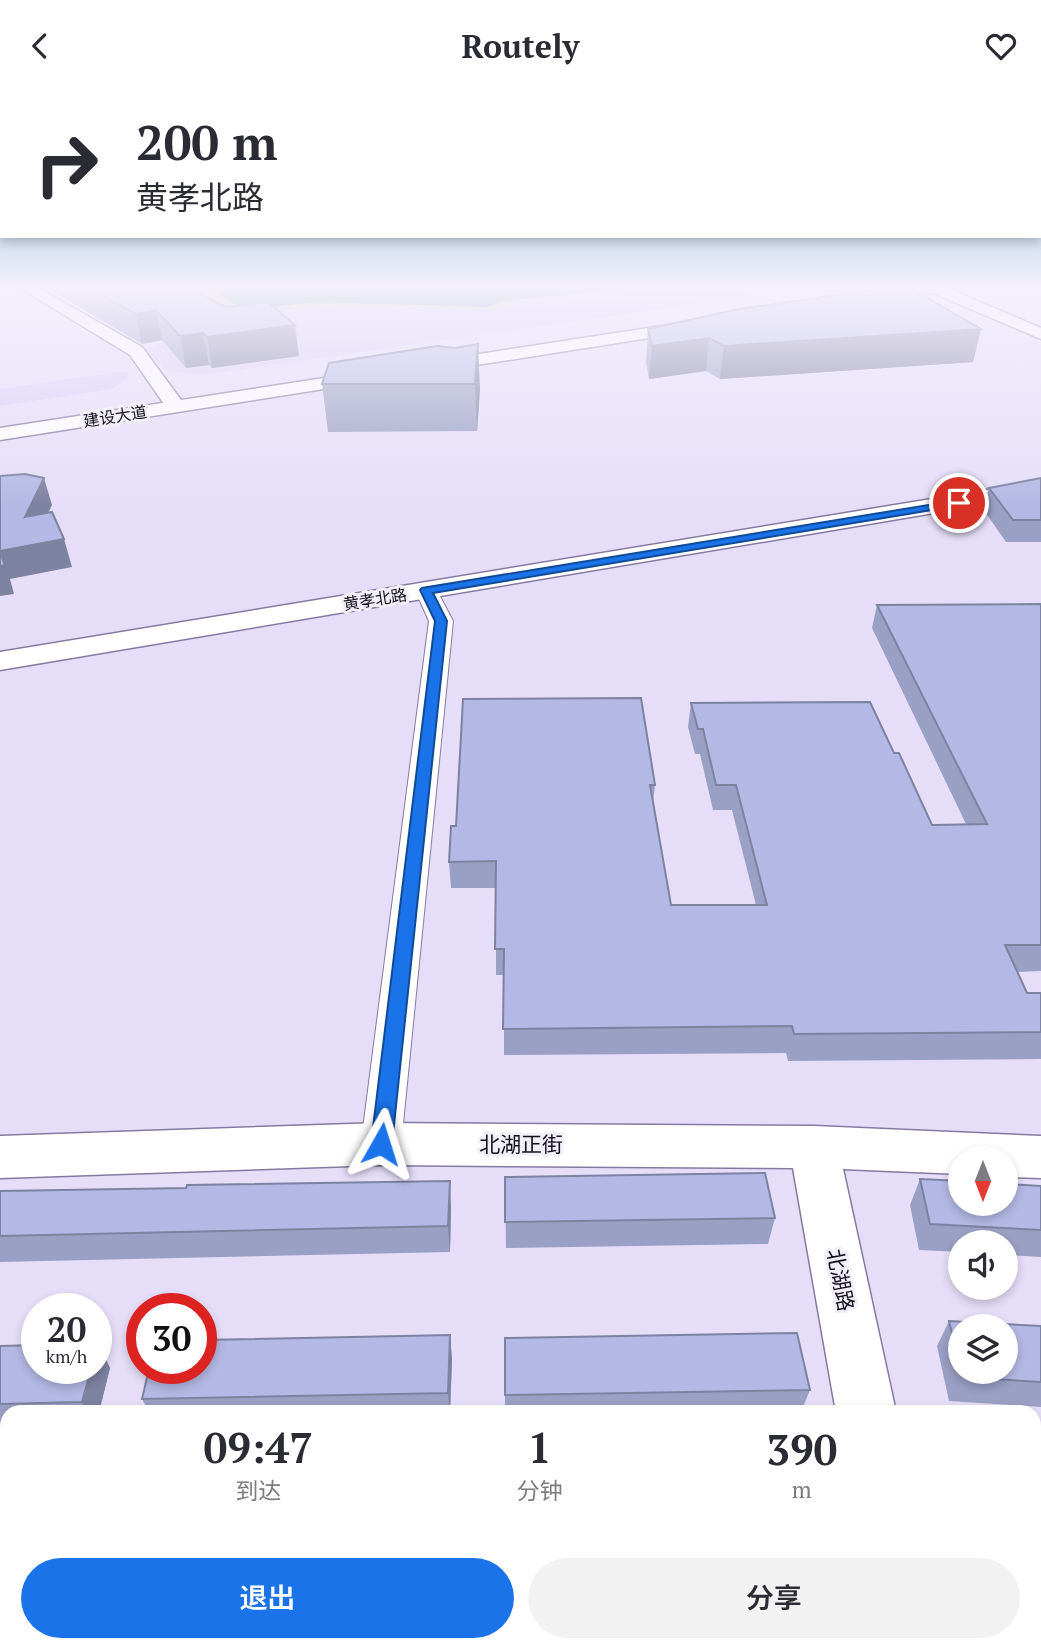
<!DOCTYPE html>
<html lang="zh">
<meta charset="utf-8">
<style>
:root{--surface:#fff;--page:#f2f2f3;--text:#2b2b33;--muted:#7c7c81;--accent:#1a73e8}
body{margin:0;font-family:"PT Serif","Noto Sans SC",serif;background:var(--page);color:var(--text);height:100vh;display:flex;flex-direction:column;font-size:26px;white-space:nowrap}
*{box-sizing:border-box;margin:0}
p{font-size:23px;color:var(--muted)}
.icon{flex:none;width:38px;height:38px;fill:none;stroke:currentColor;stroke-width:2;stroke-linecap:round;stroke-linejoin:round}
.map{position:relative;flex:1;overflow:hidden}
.details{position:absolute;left:0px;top:1314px;width:1041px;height:247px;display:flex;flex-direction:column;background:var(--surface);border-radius:21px 21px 0 0;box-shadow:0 4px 10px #0003}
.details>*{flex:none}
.top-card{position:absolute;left:0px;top:0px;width:1041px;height:147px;box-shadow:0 4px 10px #0003;background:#fff;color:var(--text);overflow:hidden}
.needle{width:46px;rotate:180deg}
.fabs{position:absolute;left:948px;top:1055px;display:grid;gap:14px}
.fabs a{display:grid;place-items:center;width:70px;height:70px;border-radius:50%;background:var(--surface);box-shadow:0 4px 10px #0003;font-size:35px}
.speed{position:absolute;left:21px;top:1202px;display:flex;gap:14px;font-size:35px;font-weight:700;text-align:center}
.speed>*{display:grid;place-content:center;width:91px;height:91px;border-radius:50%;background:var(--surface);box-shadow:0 4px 10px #0003;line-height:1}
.speed small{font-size:18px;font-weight:400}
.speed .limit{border:10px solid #d22;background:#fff;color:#111}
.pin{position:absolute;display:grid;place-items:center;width:60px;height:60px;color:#fff;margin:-30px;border:4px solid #fff;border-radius:50%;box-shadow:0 2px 7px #0007}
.me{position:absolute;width:77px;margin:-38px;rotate:6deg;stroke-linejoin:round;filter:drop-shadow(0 0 5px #0008)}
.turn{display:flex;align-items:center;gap:24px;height:147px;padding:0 21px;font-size:32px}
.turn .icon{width:91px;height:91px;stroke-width:2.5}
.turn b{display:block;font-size:49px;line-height:60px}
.eta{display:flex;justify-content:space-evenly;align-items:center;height:119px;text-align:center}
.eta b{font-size:42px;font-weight:600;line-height:49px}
.action{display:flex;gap:14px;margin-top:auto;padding:14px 21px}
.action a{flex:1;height:80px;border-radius:42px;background:var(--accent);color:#fff;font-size:28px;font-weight:600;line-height:80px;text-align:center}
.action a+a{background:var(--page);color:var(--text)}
header{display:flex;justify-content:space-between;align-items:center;height:91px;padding:0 21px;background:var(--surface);font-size:32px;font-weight:600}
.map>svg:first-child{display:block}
.built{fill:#dbcff8}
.green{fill:#cfd8b2}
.water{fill:#4c9b8b}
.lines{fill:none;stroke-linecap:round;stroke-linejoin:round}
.street-casing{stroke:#8679a1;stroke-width:2}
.secondary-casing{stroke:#8679a1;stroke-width:3}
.primary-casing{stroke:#8679a1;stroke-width:3}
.street{fill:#fff;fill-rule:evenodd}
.secondary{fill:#fff;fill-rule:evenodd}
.primary{fill:#fff;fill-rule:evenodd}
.wall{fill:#9a9fc4;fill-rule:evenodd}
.shaded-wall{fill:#7d82a0}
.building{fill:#b3b9e4;stroke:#7d82a0;stroke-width:2}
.route{fill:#1a73e8;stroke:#114b97;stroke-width:2}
.labels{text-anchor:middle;stroke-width:6;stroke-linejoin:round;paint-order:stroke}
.far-street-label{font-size:16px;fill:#140f1e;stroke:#f1eff8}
.near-street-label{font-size:21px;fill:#140f1e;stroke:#f1eff8}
</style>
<header><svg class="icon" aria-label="back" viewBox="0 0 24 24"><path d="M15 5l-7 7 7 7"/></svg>Routely<svg class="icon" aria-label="heart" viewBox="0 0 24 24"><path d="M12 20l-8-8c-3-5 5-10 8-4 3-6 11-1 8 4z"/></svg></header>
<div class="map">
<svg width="1041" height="1560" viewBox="0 0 1041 1560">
<rect width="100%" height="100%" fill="#e6def9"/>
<!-- built -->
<path class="built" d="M 631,197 L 731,197 L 752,205 L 203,284 L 166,280 L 145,258 L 238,225 L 319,215 L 487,219 L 507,215 L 503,213 Z
M 127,280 L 129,286 L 112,298 L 0,315 L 0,298 Z"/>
<!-- green -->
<path class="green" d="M 181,197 L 631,197 L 504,213 L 508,216 L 487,219 L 319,215 L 238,225 Z"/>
<!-- water -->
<path class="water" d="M 212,197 L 624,197 L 503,210 L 487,216 L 317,211 L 252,218 L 237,215 Z"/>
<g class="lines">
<!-- street casing -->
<g class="street-casing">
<path id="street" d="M 426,492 L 434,494 L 453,530 L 401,1053 L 395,1065 L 381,1070 L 367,1065 L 361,1053 L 429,530 L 415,499 L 418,494 Z"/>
</g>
<!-- secondary casing -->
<g class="secondary-casing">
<path id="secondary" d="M 20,197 L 38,197 L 142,256 L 181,309 L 178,313 L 164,313 L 130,264 Z
M 1041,390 L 1041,404 L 0,579 L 0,561 Z
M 381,1032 L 814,1035 L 1041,1045 L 1041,1087 L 1006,1086 L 1006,1068 L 961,1068 L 961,1083 L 843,1078 L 896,1321 L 836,1321 L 793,1077 L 381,1074 L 0,1087 L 0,1045 Z
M 877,1554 L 947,1554 L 948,1560 L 878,1560 Z"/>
</g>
<!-- primary casing -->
<g class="primary-casing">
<path id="primary" d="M 908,197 L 947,197 L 1041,237 L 1041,248 L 933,202 L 863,213 L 855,208 L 863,203 Z
M 700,229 L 706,230 L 708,234 L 706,238 L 0,349 L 0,337 Z"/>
</g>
<!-- street -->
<use href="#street" class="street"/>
<!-- secondary -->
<use href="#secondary" class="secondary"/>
<!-- primary -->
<use href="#primary" class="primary"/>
</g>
<!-- wall -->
<path class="wall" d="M 50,197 L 189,197 L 299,265 L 212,277 L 209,274 L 186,277 L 162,249 L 142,253 L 55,202 L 54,199 Z
M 648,238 L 981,238 L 973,271 L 720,288 L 706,280 L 649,288 L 646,271 Z
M 455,257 L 480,298 L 477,340 L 328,341 L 322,293 Z
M 1041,387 L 1041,451 L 1006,451 L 983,418 L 989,397 Z
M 1041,513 L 1041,880 L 1017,881 L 1027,902 L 1041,902 L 1041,968 L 788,970 L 786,962 L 504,964 L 504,884 L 496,884 L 496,797 L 451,797 L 449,771 L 456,735 L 463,608 L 655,694 L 653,711 L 671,814 L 756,814 L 732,719 L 713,719 L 700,663 L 695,663 L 688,636 L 691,612 L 894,662 L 932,734 L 966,733 L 872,537 L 877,514 Z
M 505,1086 L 775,1127 L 768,1153 L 506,1157 Z
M 920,1088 L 1041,1095 L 1041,1166 L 1006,1164 L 1006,1152 L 961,1152 L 961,1161 L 919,1159 L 910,1114 Z
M 0,1100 L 451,1116 L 450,1161 L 0,1171 Z
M 949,1230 L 1041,1235 L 1041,1316 L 949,1310 L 937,1255 ZM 961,1236 L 1006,1281 L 961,1281 Z
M 450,1244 L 452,1269 L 450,1321 L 149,1321 L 142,1308 Z
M 505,1247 L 810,1299 L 801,1321 L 505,1321 Z
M 98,1253 L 110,1277 L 99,1321 L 7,1321 L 7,1336 L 0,1336 L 0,1255 Z
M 1034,1418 L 1041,1418 L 1041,1511 L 1034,1510 Z
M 0,1454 L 7,1454 L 7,1548 L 0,1548 Z"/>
<!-- shaded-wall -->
<path class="shaded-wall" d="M 156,219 L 162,249 L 142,253 L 136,223 Z
M 295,234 L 299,265 L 212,277 L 207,246 Z
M 981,238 L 973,271 L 720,288 L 724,255 Z
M 203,242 L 209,274 L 186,277 L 180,245 Z
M 709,247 L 706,280 L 649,288 L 652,255 Z
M 478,253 L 480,298 L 477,340 L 475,293 Z
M 44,387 L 52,414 L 33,454 L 64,448 L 72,476 L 10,488 L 14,503 L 0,505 L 0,460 L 25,426 Z
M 450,1090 L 451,1116 L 450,1161 L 448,1135 Z
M 450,1244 L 452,1269 L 450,1321 L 448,1302 Z
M 98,1253 L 110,1277 L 99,1321 L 88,1321 L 82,1311 L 91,1278 L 96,1278 L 96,1259 Z"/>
<!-- building -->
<path class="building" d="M 88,197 L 189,197 L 226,216 L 268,211 L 295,234 L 207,246 L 203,242 L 180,245 L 156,219 L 136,223 Z
M 897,197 L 910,197 L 981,238 L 724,255 L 709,247 L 652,255 L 648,238 L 739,218 L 879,198 Z
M 478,253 L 475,293 L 322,293 L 329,272 L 437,255 L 455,257 Z
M 25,383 L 44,387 L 25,426 L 52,421 L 64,448 L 0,460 L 0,385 Z
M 1041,387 L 1041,429 L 1013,429 L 989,397 Z
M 0,462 L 5,474 L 0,475 Z
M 1041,513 L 1041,854 L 1005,854 L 1027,902 L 1041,902 L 1041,941 L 794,943 L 792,935 L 503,938 L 504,858 L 495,858 L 496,770 L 449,771 L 451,735 L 456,735 L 463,608 L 641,607 L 655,694 L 650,694 L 671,814 L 767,814 L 736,694 L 716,694 L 703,638 L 698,638 L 691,612 L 870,611 L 894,662 L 899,662 L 932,734 L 987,733 L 877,514 Z
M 765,1082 L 775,1127 L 505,1131 L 505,1086 Z
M 920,1088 L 961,1090 L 961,1113 L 1006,1113 L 1006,1093 L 1041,1095 L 1041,1139 L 930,1133 Z
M 450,1090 L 448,1135 L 0,1145 L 0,1100 L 186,1097 L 187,1094 Z
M 949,1230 L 1041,1235 L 1041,1291 L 963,1286 L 961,1281 L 1006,1281 L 1006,1236 L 961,1236 L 961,1278 Z
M 797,1242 L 810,1299 L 505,1304 L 505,1247 Z
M 450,1244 L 448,1302 L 142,1308 L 149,1278 L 201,1278 L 201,1249 Z
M 37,1254 L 37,1278 L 91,1278 L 82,1311 L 0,1313 L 0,1255 Z
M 1034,1418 L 1041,1418 L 1041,1489 L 1034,1489 Z
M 0,1454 L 7,1454 L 7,1529 L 0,1529 Z"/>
<!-- sky -->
<linearGradient id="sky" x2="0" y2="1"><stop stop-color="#69aac3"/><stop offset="0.47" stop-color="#f4f0fc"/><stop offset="1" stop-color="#f4f0fc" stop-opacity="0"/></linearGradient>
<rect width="1041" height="415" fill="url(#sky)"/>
<!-- route -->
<path class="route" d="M 959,409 L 964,412 L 962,414 L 433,502 L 447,530 L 392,1053 L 389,1059 L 381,1062 L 374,1059 L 371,1053 L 435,530 L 420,499 L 422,497 Z"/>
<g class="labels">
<!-- far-street labels -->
<g class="far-street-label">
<text transform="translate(115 325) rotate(-9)" y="6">建设大道</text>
<text transform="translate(375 508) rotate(-9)" y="6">黄孝北路</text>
</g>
<!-- near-street labels -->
<g class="near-street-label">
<text x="521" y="1061">北湖正街</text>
<text transform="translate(840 1189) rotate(79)" y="7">北湖路</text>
</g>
</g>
</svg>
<div class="fabs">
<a><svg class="needle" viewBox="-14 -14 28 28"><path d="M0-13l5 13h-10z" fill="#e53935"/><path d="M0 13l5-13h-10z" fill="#7c7c81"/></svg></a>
<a><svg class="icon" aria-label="sound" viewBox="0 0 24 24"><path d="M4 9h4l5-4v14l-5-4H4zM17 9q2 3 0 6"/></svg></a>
<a><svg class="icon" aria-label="layers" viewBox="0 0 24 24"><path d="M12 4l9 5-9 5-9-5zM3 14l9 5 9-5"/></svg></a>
</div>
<div class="speed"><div>20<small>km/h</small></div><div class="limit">30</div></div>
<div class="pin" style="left:959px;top:412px;background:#d93025"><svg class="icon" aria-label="arrive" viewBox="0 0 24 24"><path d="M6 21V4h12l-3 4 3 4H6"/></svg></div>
<svg class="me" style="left:381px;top:1053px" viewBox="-20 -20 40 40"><path d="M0-17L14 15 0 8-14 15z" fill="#1a73e8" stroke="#fff" stroke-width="4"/></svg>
<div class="top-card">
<div class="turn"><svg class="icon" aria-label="right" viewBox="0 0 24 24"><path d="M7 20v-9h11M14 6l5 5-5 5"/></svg><div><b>200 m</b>黄孝北路</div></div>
</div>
<section class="details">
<div class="eta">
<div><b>09:47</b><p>到达</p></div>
<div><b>1</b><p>分钟</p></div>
<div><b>390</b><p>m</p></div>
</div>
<div class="action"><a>退出</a><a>分享</a></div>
</section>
</div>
